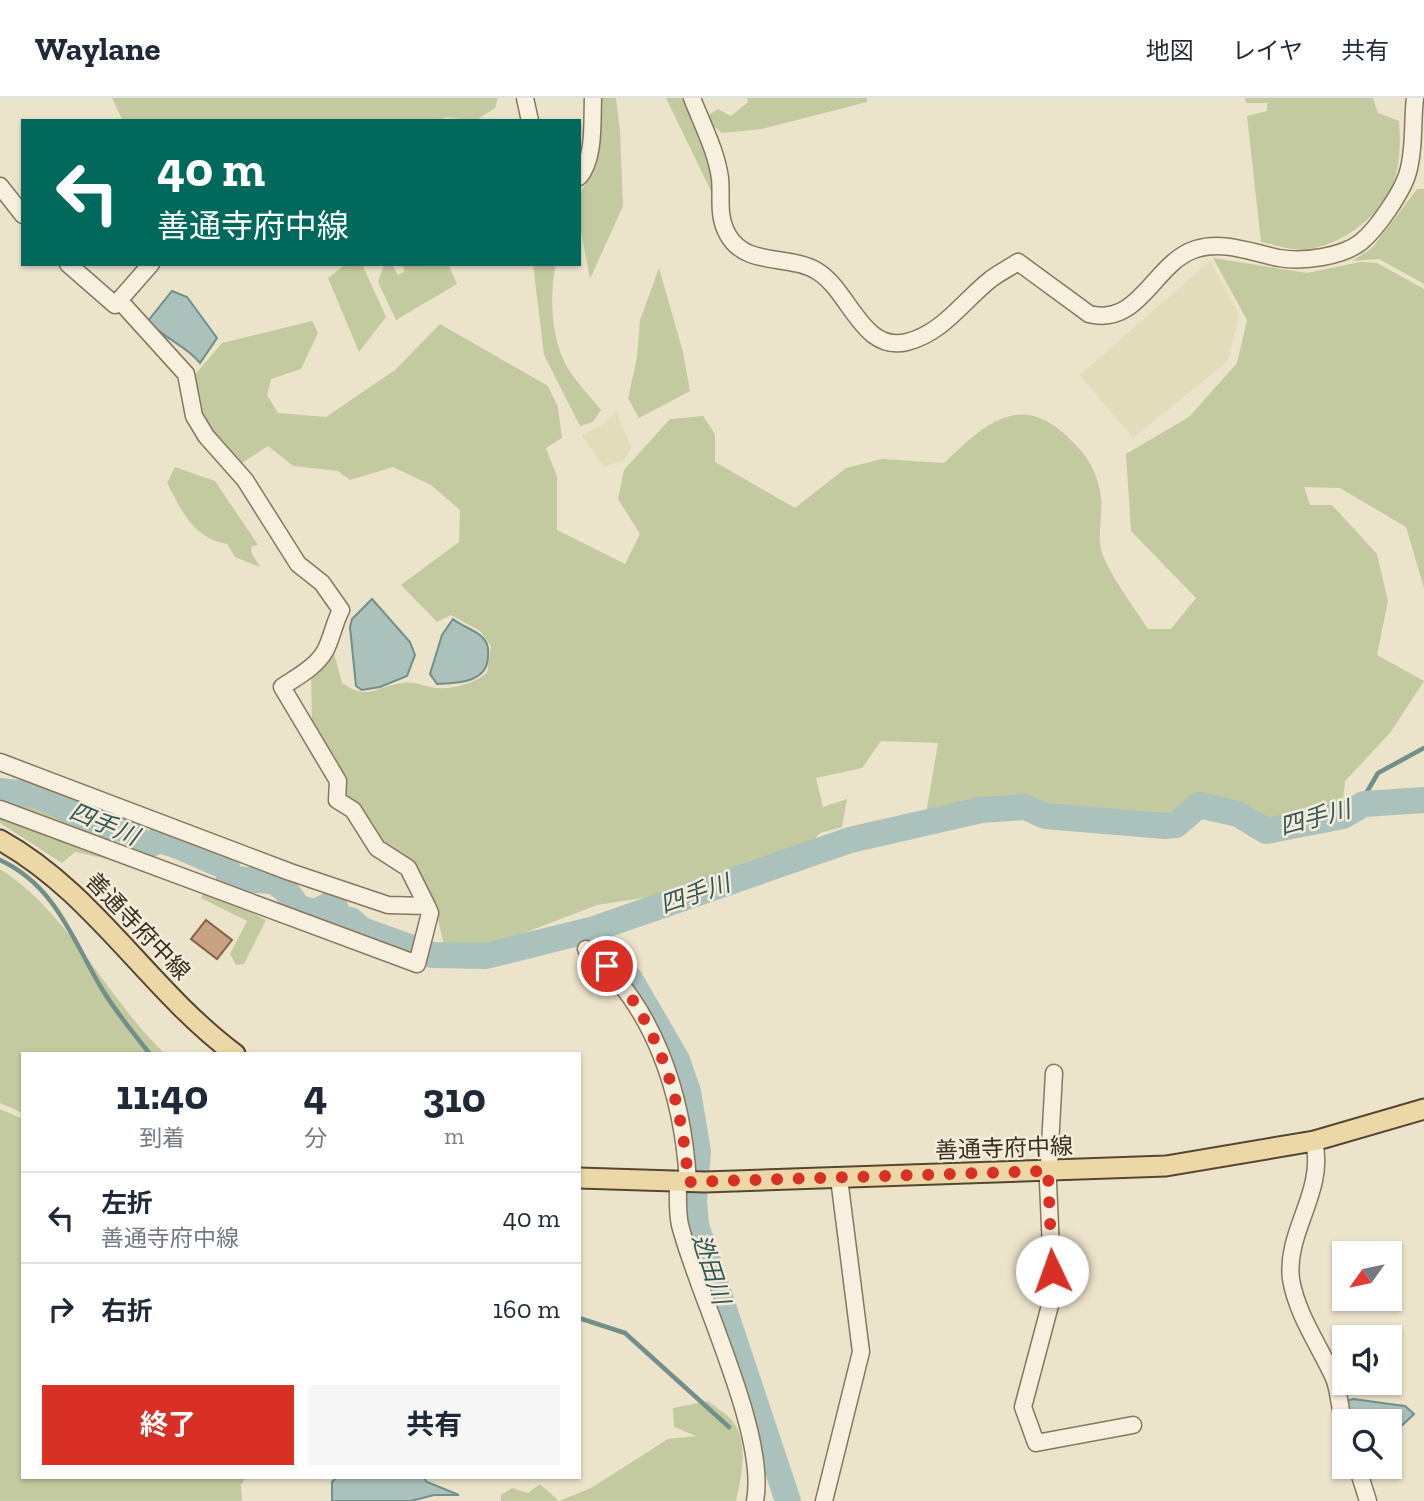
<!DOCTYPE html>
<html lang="ja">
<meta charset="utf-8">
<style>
:root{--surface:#fff;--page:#f6f6f7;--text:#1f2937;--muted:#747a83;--line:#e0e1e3;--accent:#d93025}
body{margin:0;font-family:"Zilla Slab","Noto Sans JP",serif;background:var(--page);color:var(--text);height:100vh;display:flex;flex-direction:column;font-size:26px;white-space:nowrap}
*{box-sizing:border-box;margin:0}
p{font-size:23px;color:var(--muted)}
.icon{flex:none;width:38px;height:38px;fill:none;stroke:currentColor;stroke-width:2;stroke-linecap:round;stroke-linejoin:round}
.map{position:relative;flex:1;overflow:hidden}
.drawer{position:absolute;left:21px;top:954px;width:560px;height:427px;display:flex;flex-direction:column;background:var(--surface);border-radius:0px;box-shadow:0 2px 5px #0004}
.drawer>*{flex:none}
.top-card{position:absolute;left:21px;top:21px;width:560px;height:147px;border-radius:0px;box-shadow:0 2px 5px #0004;background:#00695c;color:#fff;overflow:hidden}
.needle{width:46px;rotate:237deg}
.controls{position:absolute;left:1332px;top:1143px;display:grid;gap:14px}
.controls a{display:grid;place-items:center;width:70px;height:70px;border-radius:0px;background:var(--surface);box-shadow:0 2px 5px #0004;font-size:35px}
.pin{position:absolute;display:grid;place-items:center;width:60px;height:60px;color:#fff;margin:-30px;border:4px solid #fff;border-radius:50%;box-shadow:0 2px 7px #0007}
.me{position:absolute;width:77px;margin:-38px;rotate:357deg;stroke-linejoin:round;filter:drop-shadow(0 0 5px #0008)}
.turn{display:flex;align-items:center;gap:24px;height:147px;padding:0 21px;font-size:32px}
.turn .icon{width:91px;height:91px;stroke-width:2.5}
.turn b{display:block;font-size:49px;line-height:60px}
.eta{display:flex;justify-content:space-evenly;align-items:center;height:119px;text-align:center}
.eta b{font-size:42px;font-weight:700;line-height:49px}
.action{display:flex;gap:14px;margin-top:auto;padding:14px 21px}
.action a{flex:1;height:80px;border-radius:0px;background:var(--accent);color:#fff;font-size:28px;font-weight:700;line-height:80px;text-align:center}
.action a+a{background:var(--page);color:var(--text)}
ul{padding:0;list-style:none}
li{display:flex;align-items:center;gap:21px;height:91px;padding:0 21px;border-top:2px solid var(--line)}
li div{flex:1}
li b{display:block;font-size:26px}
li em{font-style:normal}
header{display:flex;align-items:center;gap:42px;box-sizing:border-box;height:98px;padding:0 35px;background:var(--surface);border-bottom:2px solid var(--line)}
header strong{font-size:33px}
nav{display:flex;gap:38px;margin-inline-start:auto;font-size:24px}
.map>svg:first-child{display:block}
.farmland{fill:#e1dcb9}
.green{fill:#c3ca9f}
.water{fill:#abc1bb;stroke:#728f89;stroke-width:2}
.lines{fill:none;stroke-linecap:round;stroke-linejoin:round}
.stream{stroke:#728f89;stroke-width:4.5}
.river{stroke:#abc1bb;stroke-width:26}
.building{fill:#c7a283;stroke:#856247;stroke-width:2}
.minor-casing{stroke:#887760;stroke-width:19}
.major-casing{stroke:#564533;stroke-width:23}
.minor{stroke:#f7f0de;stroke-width:16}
.major{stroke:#ebd8a6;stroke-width:19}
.route{stroke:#d93025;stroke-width:12;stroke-dasharray:0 21.6}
.labels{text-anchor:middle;stroke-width:5;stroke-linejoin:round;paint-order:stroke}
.street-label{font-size:23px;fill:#3a2e22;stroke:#f4edda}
.water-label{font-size:24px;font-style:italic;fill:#335857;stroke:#f4edda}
</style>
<header>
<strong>Waylane</strong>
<nav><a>地図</a><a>レイヤ</a><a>共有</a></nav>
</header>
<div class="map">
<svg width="1424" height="1403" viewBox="0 0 1424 1403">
<rect width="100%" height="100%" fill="#ece3cb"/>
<!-- farmland -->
<path class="farmland" d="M 1210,163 L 1239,216 L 1228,263 L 1133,340 L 1080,277 Z
M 616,313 L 631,350 L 624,362 L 604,369 L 582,337 L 601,328 Z"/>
<!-- green -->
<path class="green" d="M 112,0 L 498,0 L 495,10 L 475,23 L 446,19 L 436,23 L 123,23 Z
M 600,0 L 616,0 L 620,33 L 623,108 L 590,181 L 579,122 L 579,97 L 596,69 Z
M 666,0 L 686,0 L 710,67 L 712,95 Z
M 747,0 L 867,0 L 867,4 L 762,31 L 722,35 L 711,26 L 709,17 L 718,11 L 731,18 L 748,4 Z
M 1245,0 L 1373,0 L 1378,15 L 1399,23 C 1401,47 1400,76 1388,97 C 1370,127 1329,155 1293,151 C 1283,150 1272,146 1261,144 L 1247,18 L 1267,13 L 1267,5 L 1246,5 Z
M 1417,91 L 1424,91 L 1424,186 L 1379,161 L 1352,163 L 1372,150 Z
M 1213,160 L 1307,175 L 1360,164 L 1377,165 L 1424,191 L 1424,490 L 1406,429 L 1340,390 L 1304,389 L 1310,407 L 1332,407 L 1377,456 L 1388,503 L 1377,557 L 1424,583 L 1390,635 L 1345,683 L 1342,712 L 1270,727 L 1242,709 L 1195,698 L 1170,721 L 1045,711 L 1025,701 L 962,707 L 925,722 L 938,645 L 881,643 L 862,670 L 816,680 L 823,709 L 847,701 L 842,729 L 820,735 L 809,747 L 650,799 L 597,807 L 485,850 L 445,851 L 438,822 L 412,764 L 381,744 L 346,699 L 341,672 L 312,628 L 311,574 L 334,555 L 342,585 C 370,604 374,588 403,585 C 414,583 425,589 436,590 C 454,591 473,586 487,575 L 491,548 L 480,533 L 451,517 L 437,524 L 401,487 L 459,444 L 460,412 L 431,387 L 393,369 L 350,382 L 338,373 L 293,368 L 268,348 L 242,365 C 207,331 203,328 193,279 L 222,245 L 312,223 L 318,235 L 301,271 L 271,281 L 267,297 L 278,315 L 326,319 L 395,272 L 440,226 L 548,288 L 558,309 L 562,340 L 546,350 L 557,379 L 557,432 L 625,466 L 640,436 L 618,401 L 624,372 L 670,321 L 703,318 L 715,336 L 715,364 L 795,410 L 846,370 L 882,361 L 944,365 C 987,324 1022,291 1073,344 C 1089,360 1098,376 1101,399 C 1103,417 1096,442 1103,458 C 1114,483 1133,508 1148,531 L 1171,531 L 1196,500 L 1131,433 L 1126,356 L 1189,319 L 1237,265 L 1247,222 Z
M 346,166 L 362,166 L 386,219 L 359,254 L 328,180 Z
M 384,166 L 392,166 L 398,177 L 404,174 L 403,166 L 448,166 L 457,186 L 396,222 L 378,184 Z
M 533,166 L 556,166 C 549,198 551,240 567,269 C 576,284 590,298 601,312 L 593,324 L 580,328 L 544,257 Z
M 659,170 L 683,254 L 690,293 L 639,320 L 628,300 L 637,260 L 640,222 Z
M 175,369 L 215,383 L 258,447 L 252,448 L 251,454 L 260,469 L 235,459 L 227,446 C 193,440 182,413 167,385 Z
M 0,701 L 39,710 L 115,741 L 112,762 L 75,754 L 62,765 L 0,725 Z
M 0,771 C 68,814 106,899 164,955 L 23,956 L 23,1015 L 0,1005 Z
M 206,791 L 266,822 L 244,866 L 236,867 L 230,856 L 247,823 L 201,800 Z
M 0,1011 L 23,1021 L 23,1379 L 246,1379 L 241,1387 L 242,1403 L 0,1403 Z
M 708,1303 C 716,1310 729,1317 734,1325 C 749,1348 741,1379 736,1403 L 501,1403 L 501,1397 L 512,1390 L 528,1395 L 540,1386 L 559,1403 L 591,1390 L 668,1341 L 696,1338 L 674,1329 L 673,1310 Z"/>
<!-- water -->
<path class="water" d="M 172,193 L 187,199 L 217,240 L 200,265 C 186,247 164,241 148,223 Z
M 372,501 L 410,544 L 415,557 L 407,578 L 380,589 L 362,592 L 356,588 L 350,529 L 352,521 Z
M 453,521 C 461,528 473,531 481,538 C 487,543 489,551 488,558 C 488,585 457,585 437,586 L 430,576 L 442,537 Z
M 1353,1301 L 1405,1308 L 1414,1316 L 1390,1339 L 1390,1323 L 1347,1323 L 1342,1304 Z
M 337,1379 L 423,1379 L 427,1384 L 459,1397 L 434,1397 L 411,1403 L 332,1403 L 332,1384 Z"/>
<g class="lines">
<!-- stream -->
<path class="stream" d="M 1357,711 L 1378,675 L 1424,650
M 0,762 C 56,788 72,841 102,891 C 116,914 133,935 150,956
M 579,1220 L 625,1235 L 729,1329
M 757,1331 L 765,1328"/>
<!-- river -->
<path class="river" d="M 0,693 L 36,697 L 106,728 L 132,733 L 140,744 L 151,746 L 158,742 C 182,747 204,761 227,769 L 229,780 C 265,787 275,770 298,810 L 316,814 L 329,807 L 336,811 L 339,820 L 351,822 L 362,832 L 432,857 L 486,858 L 594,831 L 850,742 L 981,712 L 1025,709 L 1045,718 L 1165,728 L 1176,727 L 1199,707 L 1238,716 L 1266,733 L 1343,718 L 1364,706 L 1424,702
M 594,831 L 602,849 L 630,881 L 677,962 L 688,994 L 698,1054 L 694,1103 L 696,1127 L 788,1403"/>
</g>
<!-- building -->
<path class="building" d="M 206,822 L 232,842 L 217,861 L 191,841 Z"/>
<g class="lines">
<!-- minor casing -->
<g class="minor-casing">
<path id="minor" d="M 525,0 L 530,23
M 692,0 C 702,26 716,52 720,80 C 722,100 717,118 728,137 C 746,169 788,156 817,173 C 850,193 862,255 907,244 C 943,235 963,203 991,181 C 999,175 1009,170 1018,164 L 1089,216 C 1140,229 1154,164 1196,151 C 1223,142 1253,155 1279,160 C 1303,164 1342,159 1361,144 C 1377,131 1403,93 1408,74 C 1415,50 1412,24 1415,0
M 579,79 C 595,61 592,23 593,0
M 0,88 L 23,117
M 68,166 L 115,207 L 151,166
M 119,202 L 186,276 L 194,318 L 206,338 L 245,382 L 298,466 L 322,485 L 341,512 C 334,525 332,540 325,553 C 316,569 297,579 282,589 L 338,683 L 337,702 L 353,712 L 377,750 L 408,770 L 427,808
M 0,664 L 290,774 L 388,807 L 427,808 L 430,815 L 417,866 L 0,711
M 586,851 C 655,907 683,998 688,1084
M 1054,975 L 1048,1084 L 1053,1196 L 1023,1309 L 1036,1345 L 1133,1327
M 1314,1043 C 1326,1094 1285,1133 1291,1181 C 1297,1217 1319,1247 1334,1280 C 1339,1292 1340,1313 1344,1327
M 678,1084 C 678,1098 677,1114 680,1127 C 698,1198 768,1336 755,1403
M 1357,1368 L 1368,1403
M 824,1403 L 861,1254 L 839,1080"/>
</g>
<!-- major casing -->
<g class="major-casing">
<path id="major" d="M 0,742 C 94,794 149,892 235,956
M 579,1080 L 705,1084 L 1166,1068 L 1314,1043 L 1424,1011"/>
</g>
<!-- minor -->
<use href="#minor" class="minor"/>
<!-- major -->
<use href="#major" class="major"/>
</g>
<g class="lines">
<!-- route -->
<path class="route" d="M 607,868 C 660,929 683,1005 688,1084 L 1048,1073 L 1052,1173"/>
</g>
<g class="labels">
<!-- street labels -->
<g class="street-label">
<text transform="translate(138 828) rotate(46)" y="8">善通寺府中線</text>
<text transform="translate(1004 1050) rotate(-2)" y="8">善通寺府中線</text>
</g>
<!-- water labels -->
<g class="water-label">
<text transform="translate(1315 720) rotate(-15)" y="8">四手川</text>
<text transform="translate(104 726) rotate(23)" y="8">四手川</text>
<text transform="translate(695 796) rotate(-19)" y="8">四手川</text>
<text transform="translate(711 1171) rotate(72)" y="8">迯田川</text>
</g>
</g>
</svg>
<div class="controls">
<a><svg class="needle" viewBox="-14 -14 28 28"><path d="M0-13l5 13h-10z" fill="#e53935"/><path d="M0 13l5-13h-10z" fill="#747a83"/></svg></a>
<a><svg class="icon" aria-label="sound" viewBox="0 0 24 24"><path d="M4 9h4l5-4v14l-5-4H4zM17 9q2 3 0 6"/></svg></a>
<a><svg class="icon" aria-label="search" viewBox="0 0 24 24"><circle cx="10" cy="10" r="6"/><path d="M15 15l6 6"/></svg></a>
</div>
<div class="pin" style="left:607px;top:868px;background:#d93025"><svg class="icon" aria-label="arrive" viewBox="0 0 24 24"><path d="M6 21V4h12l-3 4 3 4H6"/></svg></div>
<svg class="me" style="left:1052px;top:1173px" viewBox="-20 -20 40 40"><circle r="19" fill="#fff"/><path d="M0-13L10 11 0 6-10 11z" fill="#d93025"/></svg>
<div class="top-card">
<div class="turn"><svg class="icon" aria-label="left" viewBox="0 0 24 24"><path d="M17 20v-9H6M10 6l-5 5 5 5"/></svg><div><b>40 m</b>善通寺府中線</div></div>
</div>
<section class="drawer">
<div class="eta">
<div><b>11:40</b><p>到着</p></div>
<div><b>4</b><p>分</p></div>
<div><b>310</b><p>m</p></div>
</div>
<ul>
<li><svg class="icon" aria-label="left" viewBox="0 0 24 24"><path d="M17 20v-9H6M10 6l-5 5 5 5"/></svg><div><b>左折</b><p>善通寺府中線</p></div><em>40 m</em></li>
<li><svg class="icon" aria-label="right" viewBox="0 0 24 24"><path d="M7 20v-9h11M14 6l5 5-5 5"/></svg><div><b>右折</b></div><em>160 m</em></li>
</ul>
<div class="action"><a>終了</a><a>共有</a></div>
</section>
</div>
